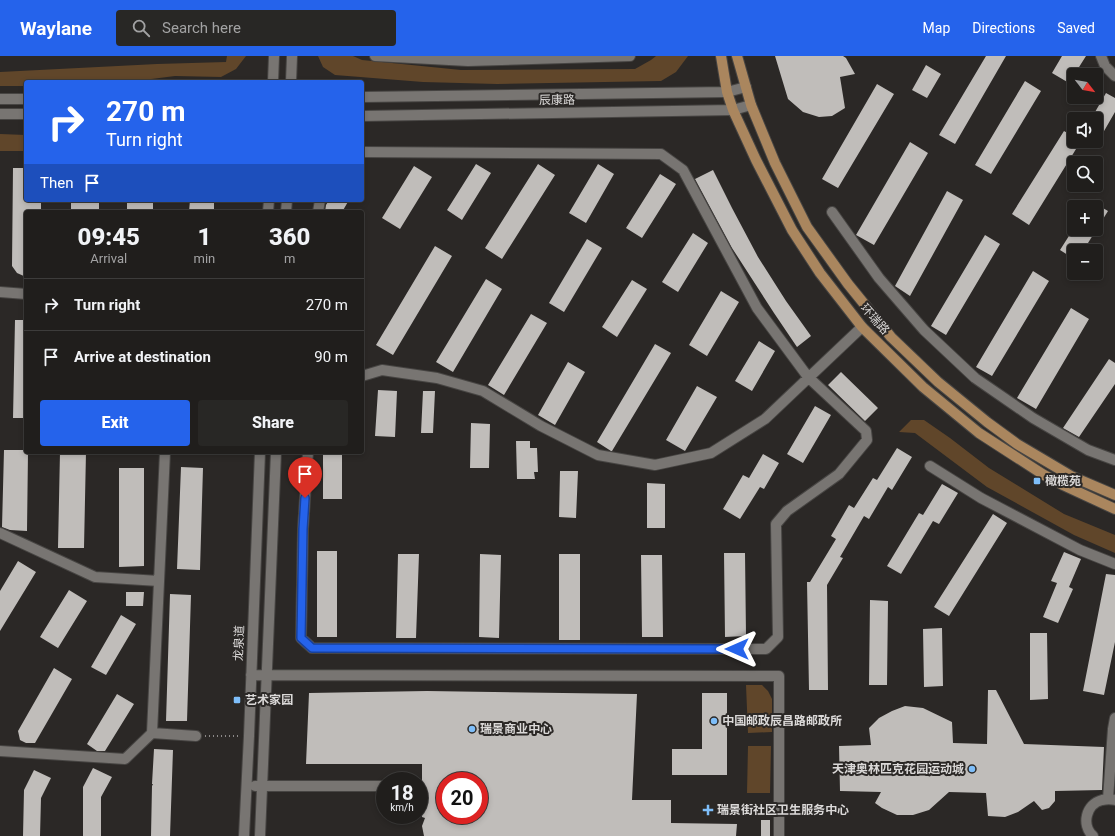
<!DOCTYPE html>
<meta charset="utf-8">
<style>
:root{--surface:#201e1c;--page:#282725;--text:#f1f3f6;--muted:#a2a2a3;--line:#3d3c3b;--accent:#2563eb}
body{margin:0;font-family:Roboto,"Noto Sans SC",sans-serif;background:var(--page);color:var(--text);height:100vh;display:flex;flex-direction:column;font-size:15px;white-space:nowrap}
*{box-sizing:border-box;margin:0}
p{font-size:13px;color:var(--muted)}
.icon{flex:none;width:22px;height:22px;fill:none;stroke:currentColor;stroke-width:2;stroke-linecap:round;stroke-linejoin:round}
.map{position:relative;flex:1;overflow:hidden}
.details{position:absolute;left:24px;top:154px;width:340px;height:244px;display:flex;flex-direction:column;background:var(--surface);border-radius:4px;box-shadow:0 2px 6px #0003,0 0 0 1px var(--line)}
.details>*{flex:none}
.guide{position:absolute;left:24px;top:24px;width:340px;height:122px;border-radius:4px;box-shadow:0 2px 6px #0003,0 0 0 1px var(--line);background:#2563eb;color:#fff;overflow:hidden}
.needle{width:26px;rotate:121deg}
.fabs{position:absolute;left:1067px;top:12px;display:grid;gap:8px}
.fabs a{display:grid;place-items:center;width:36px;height:36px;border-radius:4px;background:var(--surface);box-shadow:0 2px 6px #0003,0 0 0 1px var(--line);font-size:20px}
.speed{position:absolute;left:376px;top:716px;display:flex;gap:8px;font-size:20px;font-weight:700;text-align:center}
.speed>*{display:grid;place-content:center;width:52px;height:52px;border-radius:50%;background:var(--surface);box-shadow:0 2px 6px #0003,0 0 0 1px var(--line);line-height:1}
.speed small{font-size:10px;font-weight:400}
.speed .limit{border:6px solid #d22;background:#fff;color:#111}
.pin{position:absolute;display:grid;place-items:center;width:34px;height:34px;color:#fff;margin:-41px -17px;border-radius:50% 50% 50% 0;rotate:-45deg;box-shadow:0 0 4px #0007}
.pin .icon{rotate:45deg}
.me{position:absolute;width:44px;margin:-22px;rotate:270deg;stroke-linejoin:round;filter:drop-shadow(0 0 3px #0008)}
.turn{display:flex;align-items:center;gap:14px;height:84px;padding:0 16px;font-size:18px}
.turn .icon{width:52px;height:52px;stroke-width:2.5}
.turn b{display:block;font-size:28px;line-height:34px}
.then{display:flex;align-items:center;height:38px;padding:0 16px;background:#0003;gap:8px;font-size:15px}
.eta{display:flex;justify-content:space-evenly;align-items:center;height:68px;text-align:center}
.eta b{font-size:24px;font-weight:800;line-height:28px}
.button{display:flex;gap:8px;margin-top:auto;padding:8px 16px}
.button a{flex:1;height:46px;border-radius:4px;background:var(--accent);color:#fff;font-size:16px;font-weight:800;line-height:46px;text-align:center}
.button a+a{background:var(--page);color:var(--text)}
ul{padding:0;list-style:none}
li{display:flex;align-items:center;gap:12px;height:52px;padding:0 16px;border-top:1px solid var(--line)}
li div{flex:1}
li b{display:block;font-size:15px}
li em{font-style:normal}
header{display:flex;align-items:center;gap:24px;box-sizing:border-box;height:56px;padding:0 20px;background:var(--accent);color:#fff}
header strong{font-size:19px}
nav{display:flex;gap:22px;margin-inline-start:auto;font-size:14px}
.search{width:280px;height:36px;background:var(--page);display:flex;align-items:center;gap:10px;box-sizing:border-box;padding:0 14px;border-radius:4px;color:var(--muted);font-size:15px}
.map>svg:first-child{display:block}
.green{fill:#60462a}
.building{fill:#c0bdba;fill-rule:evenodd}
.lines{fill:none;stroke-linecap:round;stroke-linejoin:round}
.minor-casing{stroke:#474543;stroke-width:12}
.major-casing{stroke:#474543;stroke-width:12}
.path{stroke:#8b8887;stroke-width:2;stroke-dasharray:1 3;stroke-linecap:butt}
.minor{stroke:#787572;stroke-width:10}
.major{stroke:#aa865e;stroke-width:10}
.route-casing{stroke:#184099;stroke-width:10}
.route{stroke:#2563eb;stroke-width:7}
.poi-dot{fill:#7ebef9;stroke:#2b2826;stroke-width:1.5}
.labels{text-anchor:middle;stroke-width:4;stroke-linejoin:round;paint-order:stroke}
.street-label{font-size:12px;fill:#dbd9d8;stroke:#2b2826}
.poi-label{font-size:12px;font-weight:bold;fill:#dbd9d8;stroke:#2b2826;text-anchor:start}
</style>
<header>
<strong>Waylane</strong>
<div class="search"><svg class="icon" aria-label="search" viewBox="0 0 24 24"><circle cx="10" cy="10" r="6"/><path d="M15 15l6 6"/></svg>Search here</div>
<nav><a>Map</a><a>Directions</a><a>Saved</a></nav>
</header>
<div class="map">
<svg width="1115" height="780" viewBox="0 0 1115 780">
<rect width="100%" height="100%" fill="#2b2826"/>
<!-- green -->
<path class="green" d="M 227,0 L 246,0 L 236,13 L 221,21 L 175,20 L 128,26 L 26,26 L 26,30 L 0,30 L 0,16 L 157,8 L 226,6 Z
M 318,0 L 353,0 L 362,4 L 461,14 L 635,13 L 651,4 L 656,0 L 688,0 L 676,16 L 661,25 L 497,28 L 423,26 L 335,19 L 323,11 Z
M 0,78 L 26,79 L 26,95 L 0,95 Z
M 911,364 L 924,364 L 950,382 L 989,412 L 1064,458 L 1115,479 L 1115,497 L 1074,479 L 987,431 L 915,377 L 899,376 Z
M 746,629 L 762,629 L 768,635 L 772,643 L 772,676 L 748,677 Z
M 748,690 L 771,690 L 770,737 L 747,737 Z"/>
<!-- building -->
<path class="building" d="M 775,0 L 843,0 L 846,2 L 855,18 L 840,21 L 845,52 L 832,60 L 819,61 L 803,56 L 788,43 Z
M 986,0 L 1006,0 L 955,88 L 939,79 Z
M 1062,0 L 1086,0 L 1069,27 L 1052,17 Z
M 926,9 L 941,18 L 927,42 L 912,34 Z
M 1025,25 L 1041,35 L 991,118 L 975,109 Z
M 877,28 L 894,38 L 838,132 L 822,123 Z
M 1106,37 L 1115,42 L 1115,56 L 1096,89 L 1096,63 L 1091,63 Z
M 1064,75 L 1074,81 L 1074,85 L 1081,85 L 1029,169 L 1012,158 Z
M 910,86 L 928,97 L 874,189 L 856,179 Z
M 476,108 L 491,117 L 462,164 L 447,154 Z
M 538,108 L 555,119 L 502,203 L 485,192 Z
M 598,108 L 614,118 L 586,167 L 569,157 Z
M 414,110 L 432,121 L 400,173 L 382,162 Z
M 13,112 L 26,112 L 26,144 L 41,144 L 41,156 L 26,156 L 26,221 L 17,217 L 12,210 Z
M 713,114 L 732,152 L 758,201 L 786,245 L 811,280 L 797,291 L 774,257 L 732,192 L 695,123 Z
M 660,118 L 676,128 L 642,182 L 626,172 Z
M 947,135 L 963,144 L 910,240 L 895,230 Z
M 71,144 L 99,144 L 99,156 L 71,156 Z
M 127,144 L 153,144 L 153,156 L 127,156 Z
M 190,144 L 214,144 L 214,156 L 189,156 Z
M 329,144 L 349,144 L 342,156 L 325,156 L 326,149 Z
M 1096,148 L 1108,155 L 1083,195 L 1074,195 L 1074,203 L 1060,194 L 1074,172 L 1074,173 L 1096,173 Z
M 693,177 L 708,187 L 678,236 L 662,226 Z
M 985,179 L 1000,188 L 946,279 L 931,270 Z
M 587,183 L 602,192 L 564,256 L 549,247 Z
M 435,190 L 452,200 L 393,299 L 376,289 Z
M 1033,215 L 1049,225 L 992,320 L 976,311 Z
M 486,223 L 502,233 L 453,316 L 436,306 Z
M 632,224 L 647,233 L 617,281 L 602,271 Z
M 721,235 L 739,246 L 707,300 L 689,289 Z
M 1071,252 L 1089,263 L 1036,353 L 1017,342 Z
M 531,258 L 547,267 L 504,339 L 488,329 Z
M 15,264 L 26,264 L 26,362 L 13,362 Z
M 759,285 L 775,295 L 752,335 L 735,325 Z
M 655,288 L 671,297 L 612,395 L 611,395 L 597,386 Z
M 1109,303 L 1115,307 L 1115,328 L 1079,381 L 1063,372 Z
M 568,306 L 585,316 L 555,369 L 538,359 Z
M 841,316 L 878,352 L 865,365 L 828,329 Z
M 697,330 L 717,341 L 685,395 L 666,384 Z
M 378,334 L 397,335 L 395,381 L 375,380 Z
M 423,335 L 435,335 L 433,377 L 421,377 Z
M 815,350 L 831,359 L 803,407 L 787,398 Z
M 471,367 L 490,368 L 489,412 L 470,412 Z
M 516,385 L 530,385 L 530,392 L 537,392 L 538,416 L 534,416 L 535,423 L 517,423 Z
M 897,392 L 912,401 L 892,434 L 888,431 L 869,463 L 864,460 L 840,501 L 843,502 L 827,529 L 828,634 L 809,634 L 807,526 L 810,526 L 836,483 L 831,480 L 849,449 L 854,452 L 873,422 L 877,424 Z
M 4,394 L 26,394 L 26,396 L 28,396 L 27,475 L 10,474 L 2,471 Z
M 60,396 L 86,396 L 84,492 L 58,492 Z
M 763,398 L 779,407 L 764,433 L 760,431 L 740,463 L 723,453 L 743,419 L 749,422 Z
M 323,399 L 342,399 L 342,443 L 323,443 Z
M 181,411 L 203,412 L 200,514 L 177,513 Z
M 119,412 L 144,412 L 144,510 L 119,511 Z
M 560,415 L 578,415 L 576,462 L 559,461 Z
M 647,427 L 665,428 L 665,472 L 647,472 Z
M 942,428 L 958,437 L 939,468 L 933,465 L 901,518 L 887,510 L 919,457 L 923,459 Z
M 993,458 L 1007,467 L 949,560 L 934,551 Z
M 317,495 L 337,495 L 337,581 L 317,581 Z
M 1064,496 L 1081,503 L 1069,531 L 1073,533 L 1058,567 L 1043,561 L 1057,527 L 1051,525 Z
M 724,497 L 745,497 L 746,580 L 725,581 Z
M 398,498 L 419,498 L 416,582 L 396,582 Z
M 480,498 L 501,499 L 499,582 L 479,581 Z
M 559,498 L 580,498 L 580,584 L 559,584 Z
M 641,499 L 662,499 L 663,581 L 642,581 Z
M 18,505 L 36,516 L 0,575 L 0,535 Z
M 1106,518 L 1115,519 L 1115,586 L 1104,639 L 1083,635 Z
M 69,534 L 87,545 L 58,592 L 40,581 Z
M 126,536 L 144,536 L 143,550 L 126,550 Z
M 170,538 L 191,539 L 187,665 L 166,665 Z
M 870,544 L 888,545 L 887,629 L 869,629 Z
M 121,559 L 136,568 L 106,619 L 91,611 Z
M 942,572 L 943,630 L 924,631 L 923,573 Z
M 1030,577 L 1047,577 L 1048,643 L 1030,644 Z
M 54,612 L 72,623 L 35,687 L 26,687 L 20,684 L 18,675 Z
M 988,634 L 996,634 L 1024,688 L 1104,691 L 1102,734 L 1055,735 L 1055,745 L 1049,752 L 1042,754 L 1034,745 L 1018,756 L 1005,761 L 988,760 L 986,737 L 949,736 L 929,754 L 913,759 L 897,759 L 882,752 L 875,747 L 881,736 L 840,735 L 839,690 L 871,689 L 869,672 L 879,662 L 892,655 L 905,650 L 923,652 L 952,666 L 953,687 L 987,688 Z
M 427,635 L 637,638 L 632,744 L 671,744 L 671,767 L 737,768 L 736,780 L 424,780 L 422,770 L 425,762 L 422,761 L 422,708 L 306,708 L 309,637 ZM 445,725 L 479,725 L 479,759 L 445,759 Z
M 702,637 L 727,637 L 727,719 L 672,719 L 672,693 L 702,693 Z
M 117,638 L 134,648 L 105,695 L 97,695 L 87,688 Z
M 154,693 L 173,694 L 170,780 L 151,780 L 152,730 L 153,728 L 152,728 Z
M 93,712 L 112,721 L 101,741 L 101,780 L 83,780 L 83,731 Z
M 34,714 L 51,722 L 41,742 L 40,780 L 23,780 L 24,734 Z
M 761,764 L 770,764 L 770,780 L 761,780 Z"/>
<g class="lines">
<!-- minor casing -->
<g class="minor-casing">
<path id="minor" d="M 375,0 L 468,5 L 630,0
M 1101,0 L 1105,10 L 1115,20
M 273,26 L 274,0
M 291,26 L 292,0
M 362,41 L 727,36 L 746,31
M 0,43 L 26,43
M 0,58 L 26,58
M 362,60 L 733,54 L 751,49
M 268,156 L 269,144
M 286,156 L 287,144
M 318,156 L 320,144
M 832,156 L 879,222 L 924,274 L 975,322 L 1033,362 L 1088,394 L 1115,404
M 0,236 L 26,238
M 362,320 L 382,314 L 437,322 L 483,335 L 541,370 L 598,399 L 655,409 L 711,397 L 765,363 L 862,271
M 308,396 L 303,473 L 301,582 L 312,592 L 766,593 L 778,581 L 776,468 L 787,455 L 839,418 L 867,384 L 866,375 L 808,321 L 757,252 L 683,114 L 661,98 L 362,96
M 930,410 L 981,442 L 1080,494 L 1115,508
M 0,477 L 95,521 L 159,525
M 251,619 L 779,620 L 779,780
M 152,677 L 165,396
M 0,695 L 125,703 L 152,677 L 196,680
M 255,730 L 385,730
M 1108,743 L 1113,673 L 1115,662
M 244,780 L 249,680 L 260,396
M 260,780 L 276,396
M 1093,780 C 1081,769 1086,748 1102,744 C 1107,743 1111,743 1115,744"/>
</g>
<!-- major casing -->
<g class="major-casing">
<path id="major" d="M 721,0 L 727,36 L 733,54 L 756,104 L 792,174 L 820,217 L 862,271 L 923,331 L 979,377 L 1044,419 L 1063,429 L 1115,453
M 737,0 L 751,49 L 775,107 L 807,171 L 848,228 L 891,281 L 938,326 L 987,366 L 1017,388 L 1071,420 L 1115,439"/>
</g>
<!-- path -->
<path class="path" d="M 205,680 L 238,680"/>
<!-- minor -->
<use href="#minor" class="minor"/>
<!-- major -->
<use href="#major" class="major"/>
</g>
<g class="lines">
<!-- route casing -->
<g class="route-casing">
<path id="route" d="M 305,442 L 303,473 L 301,582 L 312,592 L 737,593"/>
</g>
<!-- route -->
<use href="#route" class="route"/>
</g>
<!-- markers -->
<g class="poi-dot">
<rect x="1033" y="421" width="8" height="8" rx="2"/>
<rect x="233" y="640" width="8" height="8" rx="2"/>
<circle cx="714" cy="665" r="4"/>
<circle cx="472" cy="673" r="4"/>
<circle cx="972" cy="713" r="4"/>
<path d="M706 748h4v4h4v4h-4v4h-4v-4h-4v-4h4z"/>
</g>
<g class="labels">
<!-- street labels -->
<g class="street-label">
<text transform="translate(557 44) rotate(-1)" y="4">辰康路</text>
<text transform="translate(875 263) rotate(48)" y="4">环瑞路</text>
<text transform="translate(239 587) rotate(-88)" y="4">龙泉道</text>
</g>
<!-- poi labels -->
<g class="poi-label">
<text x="1045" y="429">橄榄苑</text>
<text x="245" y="648">艺术家园</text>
<text x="722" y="669">中国邮政辰昌路邮政所</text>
<text x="480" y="677">瑞景商业中心</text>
<text x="964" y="717" text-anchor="end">天津奥林匹克花园运动城</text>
<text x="717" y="758">瑞景街社区卫生服务中心</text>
</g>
</g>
</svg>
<div class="fabs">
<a><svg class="needle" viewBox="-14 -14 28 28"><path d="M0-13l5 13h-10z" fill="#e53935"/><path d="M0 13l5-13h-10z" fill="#a2a2a3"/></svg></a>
<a><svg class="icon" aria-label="sound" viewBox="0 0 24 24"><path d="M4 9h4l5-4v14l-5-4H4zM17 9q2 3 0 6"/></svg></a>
<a><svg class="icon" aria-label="search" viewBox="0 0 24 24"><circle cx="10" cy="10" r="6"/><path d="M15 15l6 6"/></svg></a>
<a>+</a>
<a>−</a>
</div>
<div class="speed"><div>18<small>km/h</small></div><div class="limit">20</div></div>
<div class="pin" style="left:305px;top:442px;background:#d93025"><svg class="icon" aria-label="arrive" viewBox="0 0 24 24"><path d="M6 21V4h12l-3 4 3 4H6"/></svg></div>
<svg class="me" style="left:737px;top:593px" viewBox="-20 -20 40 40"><path d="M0-17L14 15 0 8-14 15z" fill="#2563eb" stroke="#fff" stroke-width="4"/></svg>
<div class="guide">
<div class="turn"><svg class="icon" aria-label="right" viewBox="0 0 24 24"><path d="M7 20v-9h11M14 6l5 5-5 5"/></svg><div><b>270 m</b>Turn right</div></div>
<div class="then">Then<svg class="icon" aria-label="arrive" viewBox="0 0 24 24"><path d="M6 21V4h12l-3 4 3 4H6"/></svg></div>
</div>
<section class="details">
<div class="eta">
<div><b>09:45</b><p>Arrival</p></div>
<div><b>1</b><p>min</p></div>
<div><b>360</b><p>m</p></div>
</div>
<ul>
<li><svg class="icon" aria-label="right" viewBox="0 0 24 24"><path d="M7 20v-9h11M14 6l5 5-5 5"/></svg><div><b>Turn right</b></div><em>270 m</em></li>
<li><svg class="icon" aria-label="arrive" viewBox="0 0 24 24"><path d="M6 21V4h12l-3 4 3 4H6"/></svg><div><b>Arrive at destination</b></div><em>90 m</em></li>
</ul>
<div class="button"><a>Exit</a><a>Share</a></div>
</section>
</div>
